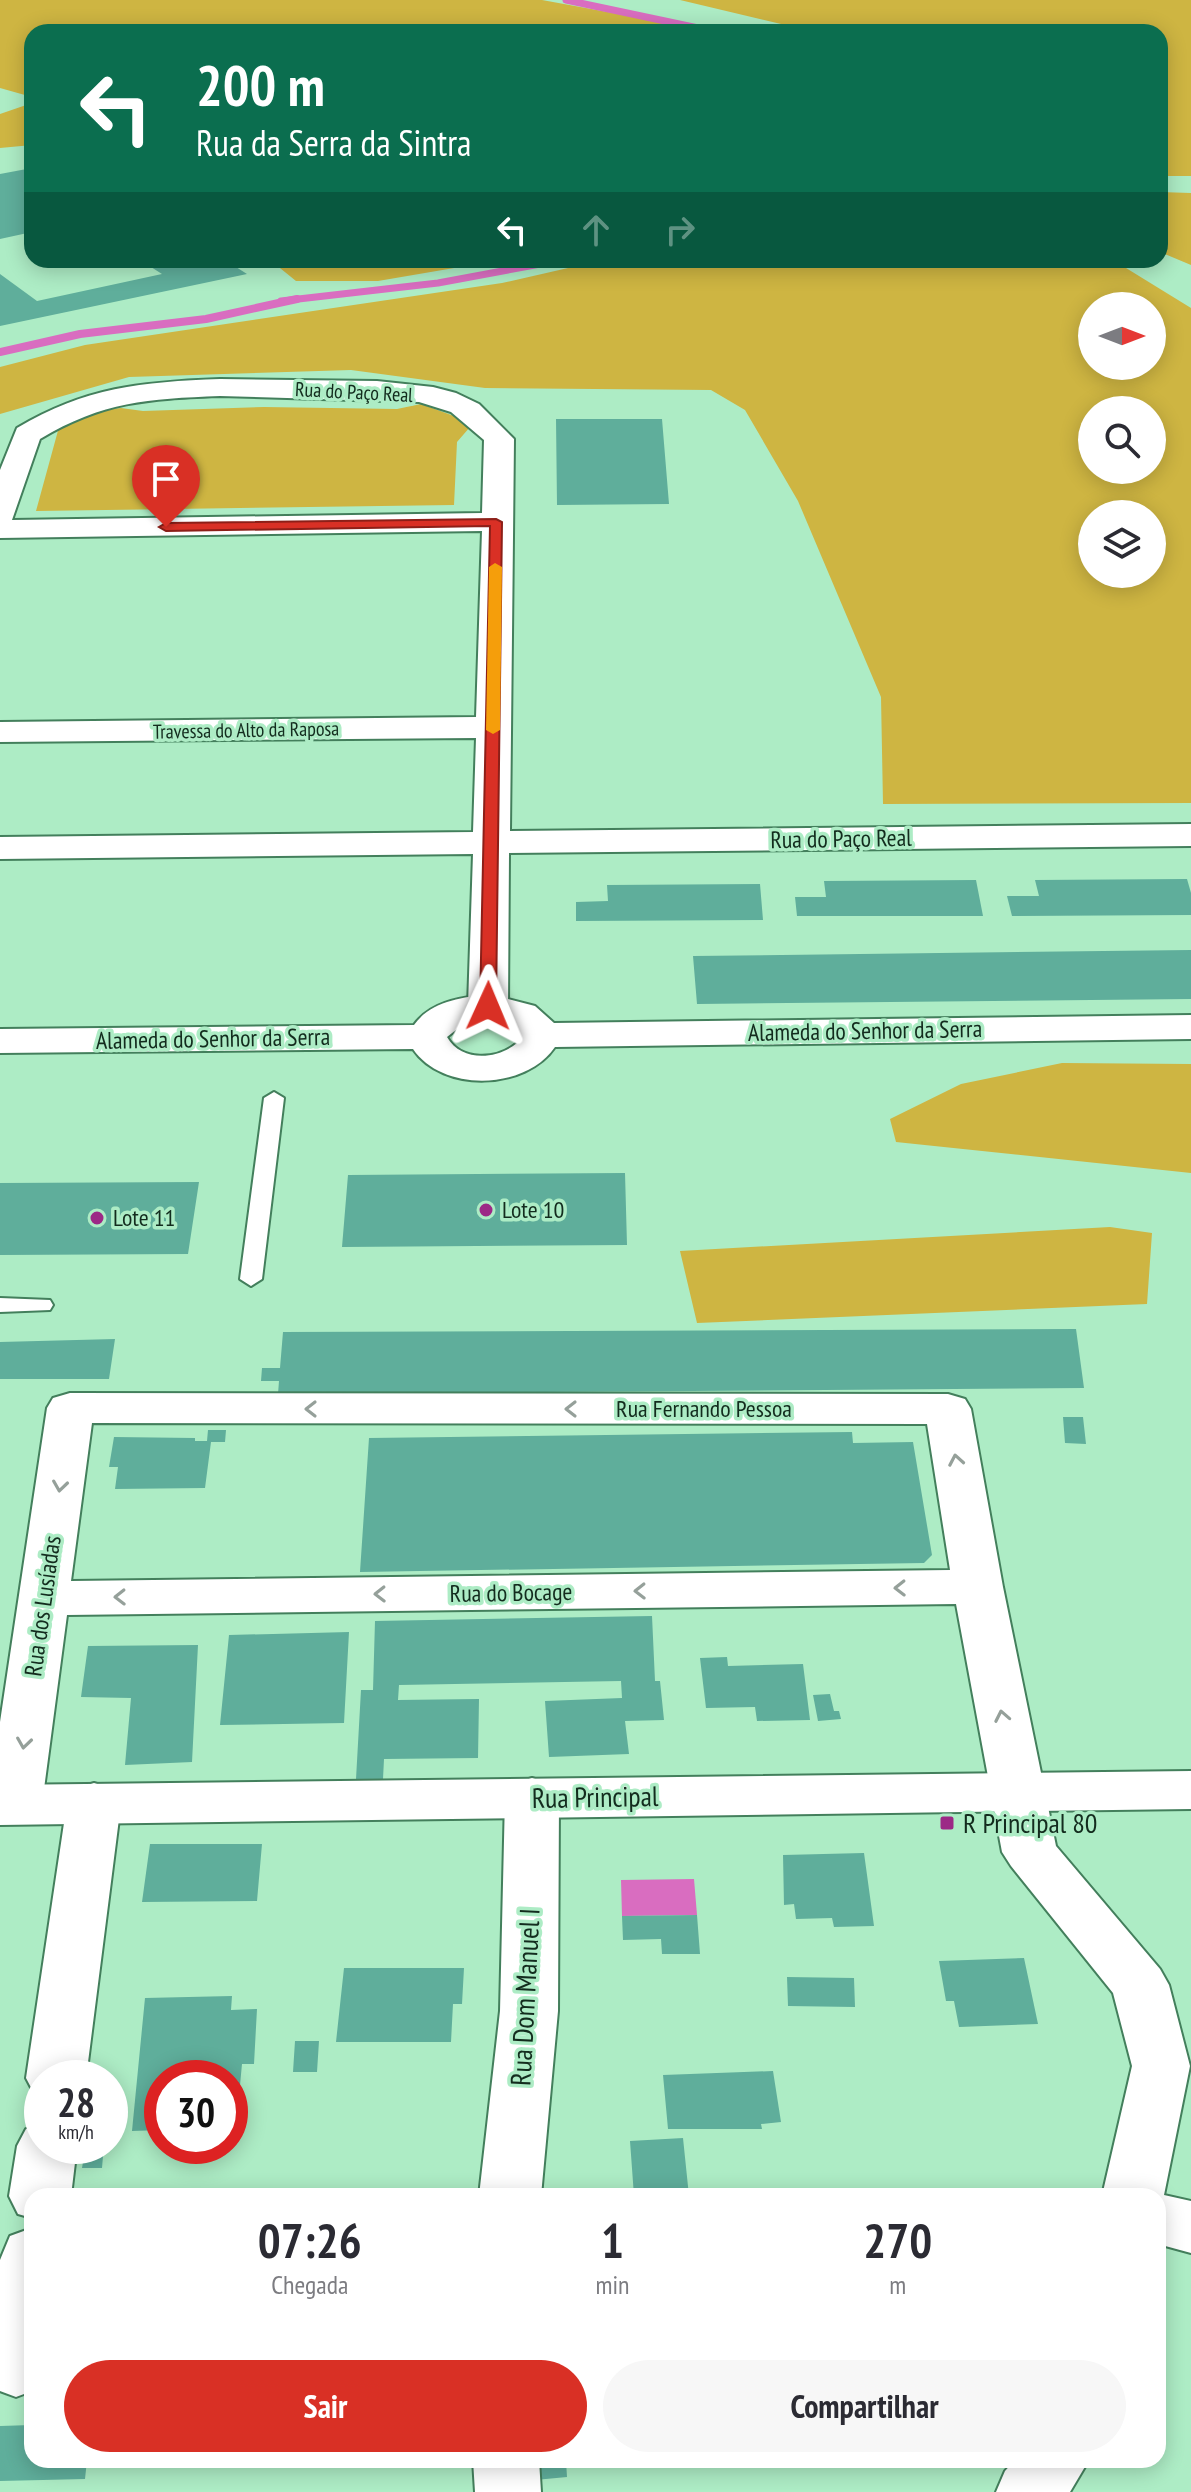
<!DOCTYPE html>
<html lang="pt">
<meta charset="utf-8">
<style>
:root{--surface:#fff;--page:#f7f7f7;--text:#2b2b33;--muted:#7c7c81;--accent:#d93025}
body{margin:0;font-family:"PT Sans Narrow",sans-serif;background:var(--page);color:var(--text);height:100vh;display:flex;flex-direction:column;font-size:30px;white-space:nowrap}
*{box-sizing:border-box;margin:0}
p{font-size:26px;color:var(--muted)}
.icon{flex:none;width:44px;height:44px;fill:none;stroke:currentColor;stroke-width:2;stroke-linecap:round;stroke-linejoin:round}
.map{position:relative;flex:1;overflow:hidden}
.side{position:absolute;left:24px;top:2188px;width:1142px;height:280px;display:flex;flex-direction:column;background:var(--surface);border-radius:24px;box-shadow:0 4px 20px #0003}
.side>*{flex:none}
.banner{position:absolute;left:24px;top:24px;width:1144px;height:244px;border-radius:24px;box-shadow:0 4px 20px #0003;background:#0b6e4f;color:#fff;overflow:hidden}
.needle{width:52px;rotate:90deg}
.buttons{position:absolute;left:1078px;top:292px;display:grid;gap:16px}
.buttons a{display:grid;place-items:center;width:88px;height:88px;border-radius:50%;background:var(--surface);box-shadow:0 4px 20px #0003;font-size:40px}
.speed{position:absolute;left:24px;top:2060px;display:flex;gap:16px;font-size:40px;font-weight:700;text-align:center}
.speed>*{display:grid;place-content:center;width:104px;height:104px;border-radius:50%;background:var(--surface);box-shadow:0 4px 20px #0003;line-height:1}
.speed small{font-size:20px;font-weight:400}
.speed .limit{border:12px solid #d22;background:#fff;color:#111}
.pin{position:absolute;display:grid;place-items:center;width:68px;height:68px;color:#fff;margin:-82px -34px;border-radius:50% 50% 50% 0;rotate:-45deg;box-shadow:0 0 8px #0007}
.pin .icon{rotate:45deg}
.me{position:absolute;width:88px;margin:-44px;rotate:1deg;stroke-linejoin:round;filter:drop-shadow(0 0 6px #0008)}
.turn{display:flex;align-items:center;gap:28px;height:168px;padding:0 40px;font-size:36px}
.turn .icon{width:104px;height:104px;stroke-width:2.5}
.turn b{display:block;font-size:56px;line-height:68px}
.lanes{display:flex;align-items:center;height:76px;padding:0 40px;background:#0003;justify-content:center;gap:40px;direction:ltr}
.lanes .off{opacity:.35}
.eta{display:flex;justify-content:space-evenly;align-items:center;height:136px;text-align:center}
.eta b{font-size:48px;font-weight:700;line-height:56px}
.button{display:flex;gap:16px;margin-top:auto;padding:16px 40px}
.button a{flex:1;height:92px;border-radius:48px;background:var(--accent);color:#fff;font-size:32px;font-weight:700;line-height:92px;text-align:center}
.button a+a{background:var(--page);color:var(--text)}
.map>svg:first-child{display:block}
.green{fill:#ceb542;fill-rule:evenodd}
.water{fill:#d96dc0}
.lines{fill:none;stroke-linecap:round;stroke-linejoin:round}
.stream-far1{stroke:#d96dc0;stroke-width:7}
.stream{stroke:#d96dc0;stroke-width:8}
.building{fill:#5fae9b}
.lane-casing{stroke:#437f5c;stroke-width:4}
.street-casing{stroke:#437f5c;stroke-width:4}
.secondary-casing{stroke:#437f5c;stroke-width:4}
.lane{fill:#fff;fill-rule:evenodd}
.street{fill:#fff;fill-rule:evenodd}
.secondary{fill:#fff;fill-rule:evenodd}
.oneway{stroke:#95a09a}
.route{fill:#d93025;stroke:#8d1f18;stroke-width:2}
.slow{fill:#f59e0b}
.poi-dot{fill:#9c2986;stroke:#adecc5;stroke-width:3}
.labels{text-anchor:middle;stroke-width:7;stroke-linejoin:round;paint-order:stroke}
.far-street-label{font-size:20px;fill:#132c1e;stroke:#adecc5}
.street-label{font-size:24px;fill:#132c1e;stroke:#adecc5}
.poi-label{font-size:24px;fill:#132c1e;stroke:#adecc5;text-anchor:start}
.near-street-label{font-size:28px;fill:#132c1e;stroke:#adecc5}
.near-poi-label{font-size:28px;fill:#132c1e;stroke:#adecc5;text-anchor:start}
</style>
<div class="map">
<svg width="1191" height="2492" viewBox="0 0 1191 2492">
<rect width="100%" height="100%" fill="#adecc5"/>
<!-- green -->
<path class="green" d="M 0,0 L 542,0 L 717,32 L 32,32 L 32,97 L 0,88 Z
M 680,0 L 1191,0 L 1191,176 L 1160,176 L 1160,32 L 815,32 Z
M 32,103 L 32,145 L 0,148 L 0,114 Z
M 1160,192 L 1191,193 L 1191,265 L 1160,252 Z
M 285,260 L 501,260 L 378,281 L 296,281 L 275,264 Z
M 603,260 L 1113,260 L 1191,308 L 1191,803 L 883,804 L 881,697 L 798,501 L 745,410 L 711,390 L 485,388 L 351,370 L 129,377 L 0,414 L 0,367 L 85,345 L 502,283 ZM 1092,306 L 1152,306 L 1152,366 L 1092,366 ZM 1092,410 L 1152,410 L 1152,470 L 1092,470 ZM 1092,514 L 1152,514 L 1152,574 L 1092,574 Z
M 421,404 L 454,416 L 470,427 L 457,442 L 454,505 L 36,511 L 59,427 L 95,411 L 121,408 L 143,411 L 264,407 L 397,409 Z
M 1062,1063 L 1191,1064 L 1191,1173 L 896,1142 L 890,1119 L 961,1084 Z
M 1110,1227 L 1152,1233 L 1147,1304 L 697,1323 L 680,1251 Z"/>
<!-- water -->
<path class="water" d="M 694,1879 L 697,1915 L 622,1916 L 621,1880 Z"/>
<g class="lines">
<!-- stream-far1 -->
<path class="stream-far1" d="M 566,0 L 717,32
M 281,301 L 438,283 L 562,260"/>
<!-- stream -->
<path class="stream" d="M 0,352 L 80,334 L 206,319 L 297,299"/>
</g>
<!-- building -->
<path class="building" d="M 32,168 L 32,232 L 0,239 L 0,174 Z
M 140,260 L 225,260 L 247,274 L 0,326 L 0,274 L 37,301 L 162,274 Z
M 556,419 L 662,419 L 669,504 L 557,505 Z
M 1187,879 L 1191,893 L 1191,915 L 1012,916 L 1007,896 L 1039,896 L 1035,880 Z
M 976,880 L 983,916 L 797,916 L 795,897 L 826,897 L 824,881 Z
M 760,884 L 763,920 L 576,921 L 576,902 L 608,901 L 607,885 Z
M 1191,950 L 1191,999 L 697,1004 L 693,956 Z
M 625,1173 L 627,1245 L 342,1247 L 348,1175 Z
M 199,1182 L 188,1254 L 0,1255 L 0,1183 Z
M 1076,1329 L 1084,1388 L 278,1394 L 279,1381 L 261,1381 L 262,1368 L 280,1368 L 283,1332 Z
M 115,1339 L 109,1379 L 0,1379 L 0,1342 Z
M 1063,1417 L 1083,1417 L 1086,1444 L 1065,1443 Z
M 208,1430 L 226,1430 L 225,1442 L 211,1442 L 205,1488 L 115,1489 L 118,1467 L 109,1467 L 114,1437 L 195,1438 L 195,1441 L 207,1441 Z
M 852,1432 L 853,1443 L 913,1442 L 932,1555 L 924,1563 L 360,1572 L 369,1438 Z
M 652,1616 L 655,1681 L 660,1681 L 664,1720 L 625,1721 L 629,1754 L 549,1757 L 545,1701 L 622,1698 L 621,1681 L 399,1685 L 398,1700 L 479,1699 L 478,1758 L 384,1759 L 383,1779 L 356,1779 L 361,1690 L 373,1690 L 375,1621 Z
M 349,1632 L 344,1723 L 220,1725 L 229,1635 Z
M 198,1645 L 192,1762 L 125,1765 L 131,1698 L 81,1697 L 88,1646 Z
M 727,1657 L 728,1666 L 803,1664 L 810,1720 L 757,1721 L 755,1707 L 706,1708 L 700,1658 Z
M 830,1694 L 834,1711 L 839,1711 L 841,1719 L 818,1721 L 813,1695 Z
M 150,1844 L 262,1844 L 257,1901 L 142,1902 Z
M 864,1853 L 874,1926 L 834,1927 L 832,1918 L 796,1919 L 794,1904 L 784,1905 L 783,1855 Z
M 697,1915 L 700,1954 L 662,1954 L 661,1939 L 623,1940 L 622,1916 Z
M 1024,1958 L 1038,2024 L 959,2027 L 954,2001 L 946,2001 L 939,1961 Z
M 344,1968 L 464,1968 L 462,2004 L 453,2004 L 451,2042 L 336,2042 Z
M 787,1977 L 854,1978 L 855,2007 L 788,2006 Z
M 232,1996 L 231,2010 L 257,2009 L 254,2064 L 242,2064 L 236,2127 L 230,2128 L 230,2078 L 162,2078 L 162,2130 L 132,2131 L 145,1998 Z
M 295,2041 L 319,2041 L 317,2072 L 293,2072 Z
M 773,2071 L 781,2122 L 761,2124 L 762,2129 L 668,2129 L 663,2075 Z
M 683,2138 L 689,2196 L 634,2196 L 630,2141 Z
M 84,2156 L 103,2156 L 102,2168 L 82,2168 Z
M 32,2425 L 32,2460 L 87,2460 L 85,2479 L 0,2481 L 0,2426 Z
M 566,2461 L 567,2477 L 535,2480 L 533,2464 Z"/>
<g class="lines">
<!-- lane casing -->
<g class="lane-casing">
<path id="lane" d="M 274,1092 L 284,1098 L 262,1279 L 251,1286 L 240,1279 L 264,1098 Z
M 0,1298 L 50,1300 L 53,1305 L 50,1310 L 0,1312 Z"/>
</g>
<!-- street casing -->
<g class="street-casing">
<path id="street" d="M 220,379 L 377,381 L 433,387 L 456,393 L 479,404 L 514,439 L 510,831 L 1191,824 L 1191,846 L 509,853 L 508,1006 L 502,1014 L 488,1018 L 474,1014 L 468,1006 L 473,854 L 0,859 L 0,837 L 473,832 L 476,738 L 0,742 L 0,722 L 476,717 L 482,531 L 0,538 L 0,470 L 17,428 C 86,387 141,382 220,379 ZM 220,396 L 419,402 L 451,412 L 484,440 L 482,513 L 12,520 L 40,439 C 104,401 147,399 220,396 Z
M 70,1393 L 948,1394 L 965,1399 L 971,1409 L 1003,1587 L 1056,1846 L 1160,1969 L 1169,1985 L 1190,2066 L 1164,2195 L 1191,2201 L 1191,2253 L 1158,2244 L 1158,2196 L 1102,2196 L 1132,2066 L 1113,1993 L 1011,1866 L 1002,1852 L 956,1604 L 67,1615 L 42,1804 L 34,1818 L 15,1824 L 0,1819 L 0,1722 L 47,1408 L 53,1398 ZM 92,1423 L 927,1424 L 950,1570 L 71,1581 Z
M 532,1778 L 551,1784 L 559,1798 L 558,2011 L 541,2196 L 479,2196 L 500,2011 L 505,1798 L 513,1784 Z
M 94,1783 L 113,1789 L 121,1803 L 86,2078 L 42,2078 L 42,2097 L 35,2095 L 26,2078 L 67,1803 L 75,1789 Z
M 42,2123 L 42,2146 L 77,2146 L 71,2196 L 32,2196 L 32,2218 L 18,2214 L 9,2196 L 17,2146 L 26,2129 Z
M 32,2228 L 32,2391 L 16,2397 L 0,2391 L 0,2260 L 10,2236 Z
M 473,2460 L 539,2460 L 541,2492 L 475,2492 Z
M 1015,2460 L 1089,2460 L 1070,2492 L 996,2492 L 1005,2471 Z"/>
</g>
<!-- secondary casing -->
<g class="secondary-casing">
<path id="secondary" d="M 488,994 L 535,1006 L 554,1023 L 1191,1015 L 1191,1039 L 555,1047 C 526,1090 443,1093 413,1049 L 0,1053 L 0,1029 L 414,1025 C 431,1001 461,998 488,994 ZM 488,1018 L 507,1023 L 518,1031 L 517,1043 C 497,1060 461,1062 447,1037 L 466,1022 Z
M 1191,1771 L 1191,1809 L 0,1825 L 0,1785 Z"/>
</g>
<!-- lane -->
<use href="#lane" class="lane"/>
<!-- street -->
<use href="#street" class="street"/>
<!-- secondary -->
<use href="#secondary" class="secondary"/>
</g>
<!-- one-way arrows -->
<defs><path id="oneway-chevron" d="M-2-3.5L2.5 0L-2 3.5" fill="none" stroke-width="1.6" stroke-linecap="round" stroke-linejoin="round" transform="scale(2)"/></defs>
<g class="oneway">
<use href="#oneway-chevron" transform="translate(311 1409) rotate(-180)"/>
<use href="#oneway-chevron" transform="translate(571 1409) rotate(-180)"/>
<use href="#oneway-chevron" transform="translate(956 1460) rotate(-100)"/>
<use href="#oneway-chevron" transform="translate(60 1486) rotate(98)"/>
<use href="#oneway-chevron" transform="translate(900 1588) rotate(179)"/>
<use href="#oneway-chevron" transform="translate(640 1591) rotate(179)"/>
<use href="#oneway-chevron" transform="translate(380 1594) rotate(179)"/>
<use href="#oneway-chevron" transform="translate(120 1597) rotate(179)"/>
<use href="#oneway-chevron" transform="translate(1002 1716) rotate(-101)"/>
<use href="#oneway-chevron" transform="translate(24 1743) rotate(98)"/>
</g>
<!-- route -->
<path class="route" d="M 496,519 L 502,522 L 496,1006 L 488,1011 L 480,1006 L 490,526 L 166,531 L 159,527 L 166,523 Z"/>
<!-- slow -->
<path class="slow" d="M 495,563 L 502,567 L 500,730 L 493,734 L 486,730 L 489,567 Z"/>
<!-- markers -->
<g class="poi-dot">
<circle cx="486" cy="1210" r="8"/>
<circle cx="97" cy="1218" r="8"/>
<rect x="939" y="1815" width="16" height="16" rx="4"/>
</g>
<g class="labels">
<!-- far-street labels -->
<g class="far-street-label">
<text transform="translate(354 392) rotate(3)" y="7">Rua do Paço Real</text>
<text transform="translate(246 730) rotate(-1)" y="7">Travessa do Alto da Raposa</text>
</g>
<!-- street labels -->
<g class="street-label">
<text transform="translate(841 839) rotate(-1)" y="8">Rua do Paço Real</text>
<text transform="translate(865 1031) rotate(-1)" y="8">Alameda do Senhor da Serra</text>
<text transform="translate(213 1039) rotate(-1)" y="8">Alameda do Senhor da Serra</text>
<text x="704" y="1417">Rua Fernando Pessoa</text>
<text transform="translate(511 1593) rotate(-1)" y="8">Rua do Bocage</text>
<text transform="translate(43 1606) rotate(-82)" y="8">Rua dos Lusíadas</text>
</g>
<!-- poi labels -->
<g class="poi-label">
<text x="502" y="1218">Lote 10</text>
<text x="113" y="1226">Lote 11</text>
</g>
<!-- near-street labels -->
<g class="near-street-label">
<text transform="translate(595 1797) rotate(-1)" y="10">Rua Principal</text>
<text transform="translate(525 1997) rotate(-87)" y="10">Rua Dom Manuel I</text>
</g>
<!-- near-poi labels -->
<g class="near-poi-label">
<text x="963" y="1833">R Principal 80</text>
</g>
</g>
</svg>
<div class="buttons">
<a><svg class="needle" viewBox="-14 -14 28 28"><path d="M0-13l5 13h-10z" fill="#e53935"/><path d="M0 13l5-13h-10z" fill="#7c7c81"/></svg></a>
<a><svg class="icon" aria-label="search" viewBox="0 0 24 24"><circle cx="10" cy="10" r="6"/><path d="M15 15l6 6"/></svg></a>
<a><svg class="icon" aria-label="layers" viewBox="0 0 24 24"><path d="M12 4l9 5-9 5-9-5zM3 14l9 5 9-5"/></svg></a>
</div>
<div class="speed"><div>28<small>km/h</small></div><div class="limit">30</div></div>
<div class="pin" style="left:166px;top:527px;background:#d93025"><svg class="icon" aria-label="arrive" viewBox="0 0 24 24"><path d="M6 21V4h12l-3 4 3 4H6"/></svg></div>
<svg class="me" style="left:488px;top:1006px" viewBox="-20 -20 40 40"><path d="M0-17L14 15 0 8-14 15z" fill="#d93025" stroke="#fff" stroke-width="4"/></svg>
<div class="banner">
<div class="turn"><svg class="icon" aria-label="left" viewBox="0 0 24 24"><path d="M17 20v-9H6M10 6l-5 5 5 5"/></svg><div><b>200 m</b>Rua da Serra da Sintra</div></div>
<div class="lanes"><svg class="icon" aria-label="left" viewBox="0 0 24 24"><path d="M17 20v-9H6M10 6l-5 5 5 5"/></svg><svg class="icon off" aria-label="ahead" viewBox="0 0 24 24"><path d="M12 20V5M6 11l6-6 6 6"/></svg><svg class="icon off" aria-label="right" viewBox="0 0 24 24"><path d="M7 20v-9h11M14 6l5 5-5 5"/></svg></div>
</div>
<section class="side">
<div class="eta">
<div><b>07:26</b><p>Chegada</p></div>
<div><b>1</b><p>min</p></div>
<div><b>270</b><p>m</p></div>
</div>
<div class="button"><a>Sair</a><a>Compartilhar</a></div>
</section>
</div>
